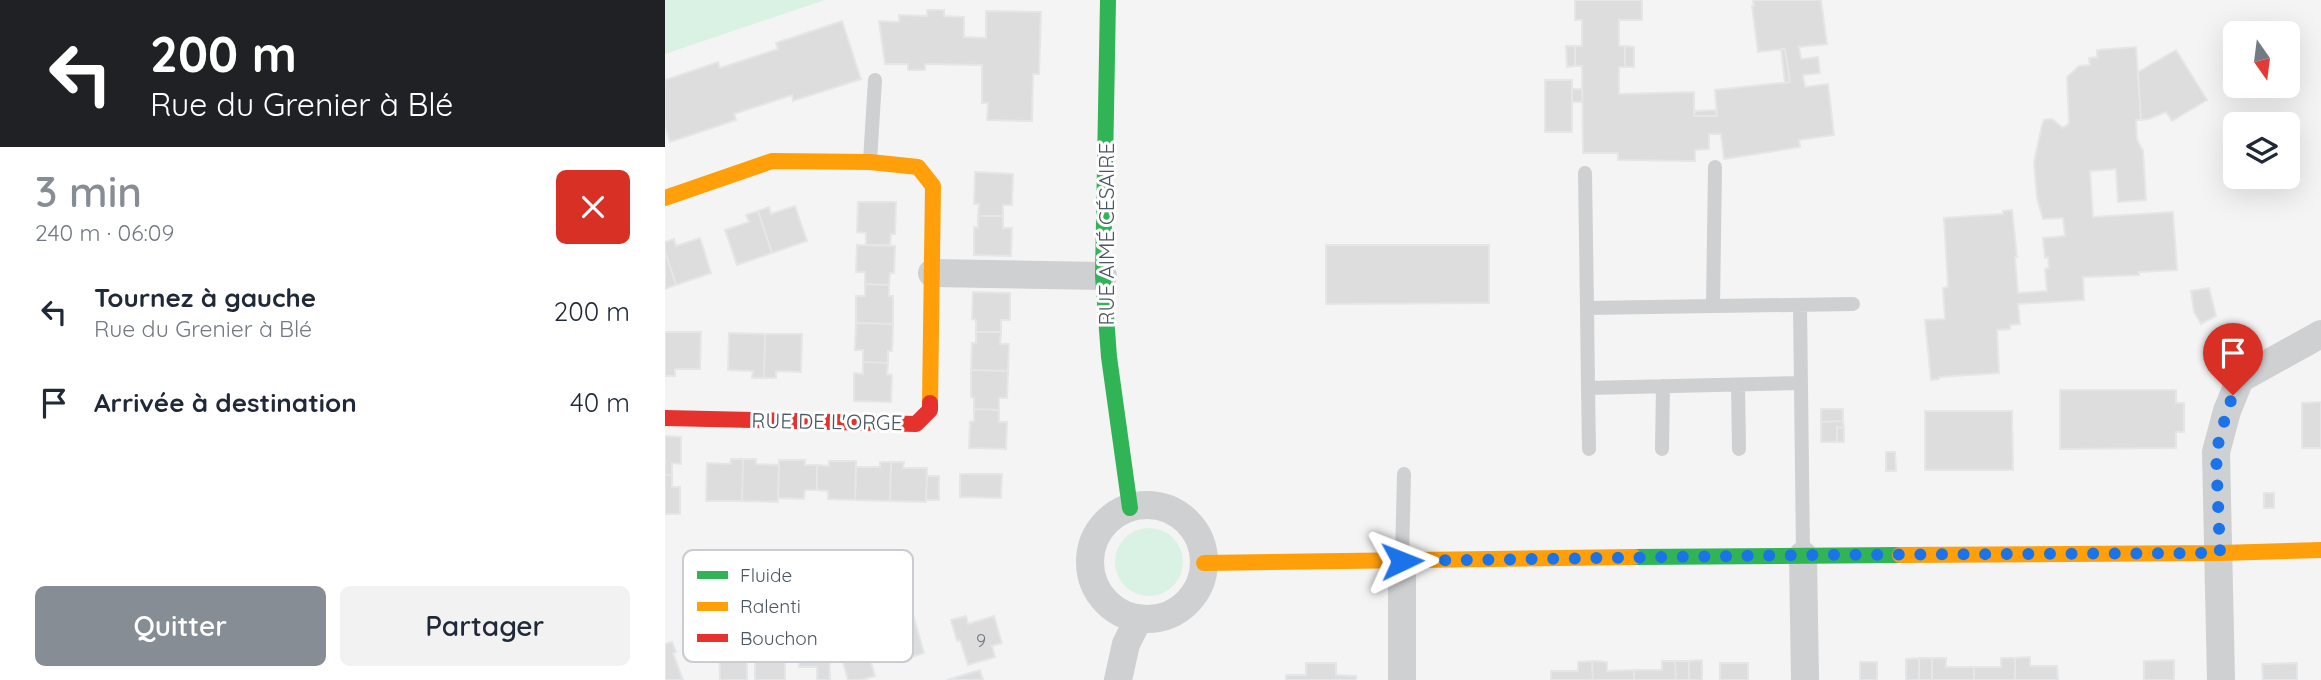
<!DOCTYPE html>
<html lang="fr">
<meta charset="utf-8">
<style>
:root{--surface:#fff;--page:#f2f2f3;--text:#1f2937;--muted:#747a83;--accent:#868d94}
body{margin:0;font-family:Quicksand,sans-serif;background:var(--page);color:var(--text);height:100vh;display:flex;flex-direction:column;font-size:26px;white-space:nowrap}
*{box-sizing:border-box;margin:0}
p{font-size:23px;color:var(--muted)}
.icon{flex:none;width:38px;height:38px;fill:none;stroke:currentColor;stroke-width:2;stroke-linecap:round;stroke-linejoin:round}
.map{position:relative;flex:1;overflow:hidden}
.side{display:flex;flex-direction:column;background:var(--surface);width:665px}
.side>*{flex:none}
.guide{background:#202124;color:#fff;overflow:hidden}
.needle{width:46px;rotate:166deg}
.fabs{position:absolute;left:1558px;top:21px;display:grid;gap:14px}
.fabs a{display:grid;place-items:center;width:77px;height:77px;border-radius:10px;background:var(--surface);box-shadow:0 7px 28px #0002;font-size:35px}
.pin{position:absolute;display:grid;place-items:center;width:60px;height:60px;color:#fff;margin:-72px -30px;border-radius:50% 50% 50% 0;rotate:-45deg;box-shadow:0 0 7px #0007}
.pin .icon{rotate:45deg}
.me{position:absolute;width:77px;margin:-38px;rotate:88deg;stroke-linejoin:round;filter:drop-shadow(0 0 5px #0008)}
.turn{display:flex;align-items:center;gap:24px;height:147px;padding:0 35px;font-size:32px}
.turn .icon{width:91px;height:91px;stroke-width:2.5}
.turn b{display:block;font-size:49px;line-height:60px}
.round{display:grid;place-items:center;flex:none;width:74px;height:74px;border-radius:10px;background:var(--page)}
.head{display:flex;align-items:center;justify-content:space-between;height:119px;padding:0 35px}
h1{font-size:42px;font-weight:600;line-height:52px;color:var(--accent)}
.action{display:flex;gap:14px;margin-top:auto;padding:14px 35px}
.action a{flex:1;height:80px;border-radius:10px;background:var(--accent);color:#fff;font-size:28px;font-weight:600;line-height:80px;text-align:center}
.action a+a{background:var(--page);color:var(--text)}
ul{padding:0;list-style:none}
li{display:flex;align-items:center;gap:21px;height:91px;padding:0 35px}
li div{flex:1}
li b{display:block;font-size:26px}
li em{font-style:normal}
main{display:flex;flex:1;min-height:0}
.map>svg:first-child{display:block}
.green{fill:#d9f2e3}
.building{fill:#ddddde;stroke:#e5e6e7;stroke-width:2}
.lines{fill:none;stroke-linecap:round;stroke-linejoin:round}
.lane{stroke:#ced0d2;stroke-width:14}
.street{stroke:#ced0d2;stroke-width:28}
.fast{stroke:#30b455;stroke-width:16}
.slow{stroke:#ff9f0a;stroke-width:16}
.jam{stroke:#e5322d;stroke-width:16}
.route{stroke:#1a73e8;stroke-width:12;stroke-dasharray:0 21.6}
.labels{text-anchor:middle;stroke-width:6;stroke-linejoin:round;paint-order:stroke}
.number-label{font-size:18px;fill:#707881}
.street-label{font-size:21px;fill:#4a5661;stroke:#fff}
.key{fill:#fff;stroke:#c9ccd0;stroke-width:2}
.key-label{font-size:19px;fill:#4a5661}
</style>
<main>
<section class="side">
<div class="guide">
<div class="turn"><svg class="icon" aria-label="left" viewBox="0 0 24 24"><path d="M17 20v-9H6M10 6l-5 5 5 5"/></svg><div><b>200 m</b>Rue du Grenier à Blé</div></div>
</div>
<div class="head"><div><h1>3 min</h1><p>240 m · 06:09</p></div><a class="round" style="background:#d93025;color:#fff"><svg class="icon" aria-label="close" viewBox="0 0 24 24"><path d="M6 6l12 12M18 6L6 18"/></svg></a></div>
<ul>
<li><svg class="icon" aria-label="left" viewBox="0 0 24 24"><path d="M17 20v-9H6M10 6l-5 5 5 5"/></svg><div><b>Tournez à gauche</b><p>Rue du Grenier à Blé</p></div><em>200 m</em></li>
<li><svg class="icon" aria-label="arrive" viewBox="0 0 24 24"><path d="M6 21V4h12l-3 4 3 4H6"/></svg><div><b>Arrivée à destination</b></div><em>40 m</em></li>
</ul>
<div class="action"><a>Quitter</a><a>Partager</a></div>
</section>
<div class="map">
<svg width="1656" height="680" viewBox="0 0 1656 680">
<rect width="100%" height="100%" fill="#f4f4f4"/>
<!-- green -->
<path class="green" d="M 0,0 L 160,0 L 0,54 Z
M450 562a34 34 0 1 1 68 0a34 34 0 1 1-68 0Z"/>
<!-- building -->
<path class="building" d="M 910,0 L 977,0 L 977,20 L 954,20 L 954,46 L 960,46 L 960,67 L 954,67 L 954,94 L 1029,92 L 1029,116 L 1052,116 L 1050,90 L 1125,82 L 1120,49 L 1093,52 L 1087,6 L 1089,6 L 1088,0 L 1156,0 L 1162,44 L 1134,47 L 1136,59 L 1153,57 L 1155,73 L 1138,75 L 1140,87 L 1163,84 L 1169,135 L 1134,140 L 1135,147 L 1059,159 L 1056,134 L 1044,134 L 1044,149 L 1030,150 L 1030,161 L 953,160 L 953,153 L 918,153 L 917,66 L 910,66 L 910,46 L 917,46 L 917,20 L 910,20 Z
M 262,10 L 279,10 L 279,16 L 299,17 L 299,37 L 321,38 L 321,11 L 376,12 L 374,74 L 368,74 L 367,121 L 322,120 L 323,103 L 317,103 L 317,65 L 260,64 L 260,70 L 243,70 L 243,64 L 220,64 L 214,21 L 234,22 L 234,15 L 262,16 Z
M 177,21 L 196,79 L 128,101 L 127,95 L 69,114 L 71,120 L 5,142 L 0,126 L 0,80 L 53,62 L 55,68 L 113,49 L 111,43 Z
M 901,46 L 910,46 L 910,66 L 902,67 Z
M 960,46 L 969,47 L 969,67 L 960,67 Z
M 1471,47 L 1476,120 L 1471,120 L 1472,140 L 1478,151 L 1481,200 L 1453,202 L 1451,169 L 1425,171 L 1428,217 L 1508,212 L 1512,270 L 1474,272 L 1474,275 L 1418,277 L 1419,300 L 1353,304 L 1355,324 L 1345,325 L 1345,329 L 1332,330 L 1334,373 L 1274,377 L 1274,379 L 1266,380 L 1260,320 L 1280,319 L 1278,288 L 1283,287 L 1279,218 L 1338,214 L 1338,211 L 1347,210 L 1352,257 L 1350,257 L 1353,293 L 1382,291 L 1380,269 L 1384,268 L 1383,257 L 1380,258 L 1378,238 L 1400,236 L 1398,218 L 1378,219 L 1372,198 L 1369,162 L 1377,125 L 1379,120 L 1387,119 L 1398,128 L 1404,123 L 1402,77 L 1414,66 L 1425,65 L 1424,58 L 1432,57 L 1432,50 Z
M 1116,49 L 1120,49 L 1125,82 L 1120,83 Z
M 1511,50 L 1542,100 L 1507,121 L 1501,112 L 1484,119 L 1476,120 L 1473,72 Z
M 880,80 L 907,80 L 907,132 L 880,132 Z
M 907,89 L 917,89 L 917,102 L 907,102 Z
M 1051,110 L 1052,116 L 1029,116 L 1030,111 Z
M 310,172 L 348,174 L 347,205 L 338,205 L 338,216 L 313,216 L 314,204 L 309,204 Z
M 193,202 L 231,202 L 230,234 L 226,234 L 225,245 L 201,245 L 201,233 L 192,232 Z
M 130,206 L 142,241 L 107,253 L 93,211 L 104,207 L 106,214 Z
M 93,211 L 107,253 L 72,265 L 60,230 L 84,222 L 81,215 Z
M 313,216 L 338,216 L 338,228 L 347,228 L 346,256 L 309,255 L 309,227 L 313,228 Z
M 35,238 L 46,273 L 11,285 L 0,251 L 0,242 L 9,239 L 11,246 Z
M 192,245 L 230,246 L 229,273 L 225,273 L 224,285 L 200,284 L 200,272 L 191,272 Z
M 661,245 L 824,245 L 824,303 L 661,304 Z
M 0,251 L 11,285 L 0,289 Z
M 200,284 L 224,285 L 224,296 L 228,296 L 228,324 L 191,323 L 191,296 L 200,296 Z
M 1544,288 L 1551,316 L 1536,324 L 1529,312 L 1526,291 Z
M 308,292 L 345,293 L 345,320 L 336,320 L 336,332 L 311,332 L 311,320 L 307,319 Z
M 191,323 L 228,324 L 227,351 L 223,351 L 223,363 L 198,362 L 198,350 L 190,350 Z
M 0,332 L 36,332 L 35,369 L 10,369 L 10,376 L 0,376 Z
M 311,332 L 336,332 L 335,344 L 344,344 L 343,371 L 306,370 L 307,343 L 311,343 Z
M 64,333 L 100,334 L 99,378 L 87,378 L 88,371 L 63,370 Z
M 100,334 L 137,334 L 136,372 L 111,371 L 111,378 L 99,378 Z
M 198,362 L 223,363 L 222,374 L 227,375 L 226,402 L 189,401 L 189,373 L 198,374 Z
M 306,370 L 343,371 L 342,398 L 334,398 L 334,410 L 309,409 L 309,398 L 306,397 Z
M 1395,390 L 1511,390 L 1511,403 L 1519,403 L 1519,432 L 1511,432 L 1511,448 L 1395,449 Z
M 1656,402 L 1656,448 L 1637,448 L 1637,403 Z
M 309,409 L 334,410 L 334,422 L 342,422 L 341,449 L 304,448 L 305,422 L 309,421 Z
M 1156,409 L 1178,409 L 1178,421 L 1156,422 Z
M 1260,411 L 1347,411 L 1348,470 L 1260,470 Z
M 1178,421 L 1179,428 L 1172,427 L 1172,442 L 1156,442 L 1156,422 Z
M 1172,427 L 1179,428 L 1179,442 L 1172,442 Z
M 0,436 L 16,437 L 16,464 L 7,463 L 7,475 L 0,475 Z
M 1221,452 L 1230,452 L 1231,471 L 1221,471 Z
M 66,459 L 78,459 L 77,501 L 41,501 L 42,463 L 65,464 Z
M 78,459 L 91,459 L 91,464 L 114,465 L 113,502 L 77,501 Z
M 114,460 L 140,460 L 140,465 L 152,465 L 152,490 L 140,490 L 139,499 L 113,498 Z
M 164,461 L 191,461 L 190,500 L 163,499 L 163,491 L 152,490 L 152,465 L 164,466 Z
M 215,462 L 226,462 L 225,501 L 190,500 L 191,467 L 215,467 Z
M 226,462 L 239,462 L 238,468 L 262,468 L 261,502 L 225,501 Z
M 295,474 L 337,474 L 336,498 L 295,497 Z
M 0,475 L 7,475 L 7,487 L 15,487 L 15,514 L 0,514 Z
M 262,476 L 274,476 L 274,500 L 261,500 Z
M 1599,493 L 1609,493 L 1609,508 L 1599,508 Z
M 301,616 L 303,624 L 329,616 L 337,643 L 327,646 L 330,657 L 303,665 L 295,640 L 292,641 L 286,620 Z
M 249,618 L 259,653 L 234,661 L 231,649 L 218,652 L 209,623 L 222,619 L 224,625 Z
M 209,623 L 218,652 L 204,656 L 210,676 L 196,680 L 183,680 L 174,648 L 200,641 L 196,627 Z
M 164,629 L 165,680 L 152,680 L 152,667 L 134,667 L 134,630 Z
M 7,642 L 11,652 L 8,653 L 18,680 L 0,680 L 0,644 Z
M 82,645 L 82,680 L 55,680 L 54,646 Z
M 90,645 L 120,645 L 120,680 L 90,680 Z
M 1365,657 L 1365,666 L 1392,666 L 1393,680 L 1350,680 L 1350,658 Z
M 1254,658 L 1267,658 L 1267,680 L 1254,680 Z
M 1254,658 L 1254,680 L 1241,680 L 1241,659 Z
M 1267,658 L 1281,658 L 1281,667 L 1309,667 L 1309,680 L 1267,680 Z
M 1336,658 L 1350,658 L 1350,680 L 1309,680 L 1309,667 L 1336,667 Z
M 1037,660 L 1037,680 L 1024,680 L 1024,661 Z
M 1509,660 L 1509,680 L 1479,680 L 1479,661 Z
M 927,661 L 928,680 L 886,680 L 886,671 L 913,671 L 913,662 Z
M 927,661 L 942,662 L 942,671 L 969,670 L 969,680 L 928,680 Z
M 997,661 L 1010,661 L 1011,680 L 969,680 L 969,670 L 997,670 Z
M 1010,661 L 1024,661 L 1024,680 L 1011,680 Z
M 1195,662 L 1212,662 L 1212,680 L 1195,680 Z
M 641,663 L 671,663 L 671,675 L 691,676 L 691,680 L 621,680 L 621,675 L 641,675 Z
M 1055,663 L 1083,663 L 1083,680 L 1055,680 Z
M 1632,663 L 1632,680 L 1598,680 L 1597,664 Z
M 315,670 L 318,680 L 282,680 Z"/>
<g class="lines">
<!-- lane -->
<path class="lane" d="M 205,161 L 210,80
M 920,173 L 922,308
M 1135,305 L 1138,552
M 1048,306 L 1050,167
M 1136,383 L 923,388 L 922,308 L 1188,304
M 1073,385 L 1074,449
M 923,388 L 924,449
M 997,449 L 998,386
M 737,560 L 739,474"/>
<!-- street -->
<path class="street" d="M 267,273 L 438,276
M425 562a57 57 0 1 1 114 0a57 57 0 1 1-114 0Z
M 1138,555 L 1140,680
M 453,680 L 461,644 L 474,618
M 737,680 L 737,561
M 1556,680 L 1551,452 L 1562,411 L 1575,379 L 1656,334"/>
<!-- fast -->
<path class="fast" d="M 443,0 L 438,276 L 444,357 L 465,508
M 969,557 L 1235,555"/>
<!-- slow -->
<path class="slow" d="M 0,198 L 107,161 L 205,162 L 253,167 L 268,186 L 265,403
M 1235,555 L 1555,553 L 1656,550
M 539,563 L 969,557"/>
<!-- jam -->
<path class="jam" d="M 0,418 L 251,424 L 265,410 L 265,403"/>
</g>
<g class="lines">
<!-- route -->
<path class="route" d="M 737,561 L 1138,555 L 1555,553 L 1551,452 L 1562,411 L 1568,395"/>
</g>
<g class="labels">
<!-- number labels -->
<g class="number-label">
<text x="316" y="647">9</text>
</g>
<!-- street labels -->
<g class="street-label">
<text transform="translate(442 234) rotate(-90)" y="7">RUE AIMÉ CÉSAIRE</text>
<text transform="translate(162 422) rotate(1)" y="7">RUE DE L'ORGE</text>
</g>
</g>
<!-- legend -->
<rect x="18" y="550" width="230" height="112" rx="10" class="key"/>
<rect x="32" y="571" width="31" height="8" fill="#30b455"/>
<rect x="32" y="602" width="31" height="9" fill="#ff9f0a"/>
<rect x="32" y="634" width="31" height="8" fill="#e5322d"/>
<g class="key-label">
<text x="75" y="582">Fluide</text>
<text x="75" y="613">Ralenti</text>
<text x="75" y="645">Bouchon</text>
</g>
</svg>
<div class="fabs">
<a><svg class="needle" viewBox="-14 -14 28 28"><path d="M0-13l5 13h-10z" fill="#e53935"/><path d="M0 13l5-13h-10z" fill="#747a83"/></svg></a>
<a><svg class="icon" aria-label="layers" viewBox="0 0 24 24"><path d="M12 4l9 5-9 5-9-5zM3 14l9 5 9-5"/></svg></a>
</div>
<div class="pin" style="left:1568px;top:395px;background:#d93025"><svg class="icon" aria-label="arrive" viewBox="0 0 24 24"><path d="M6 21V4h12l-3 4 3 4H6"/></svg></div>
<svg class="me" style="left:737px;top:561px" viewBox="-20 -20 40 40"><path d="M0-17L14 15 0 8-14 15z" fill="#1a73e8" stroke="#fff" stroke-width="4"/></svg>
</div>
</main>
